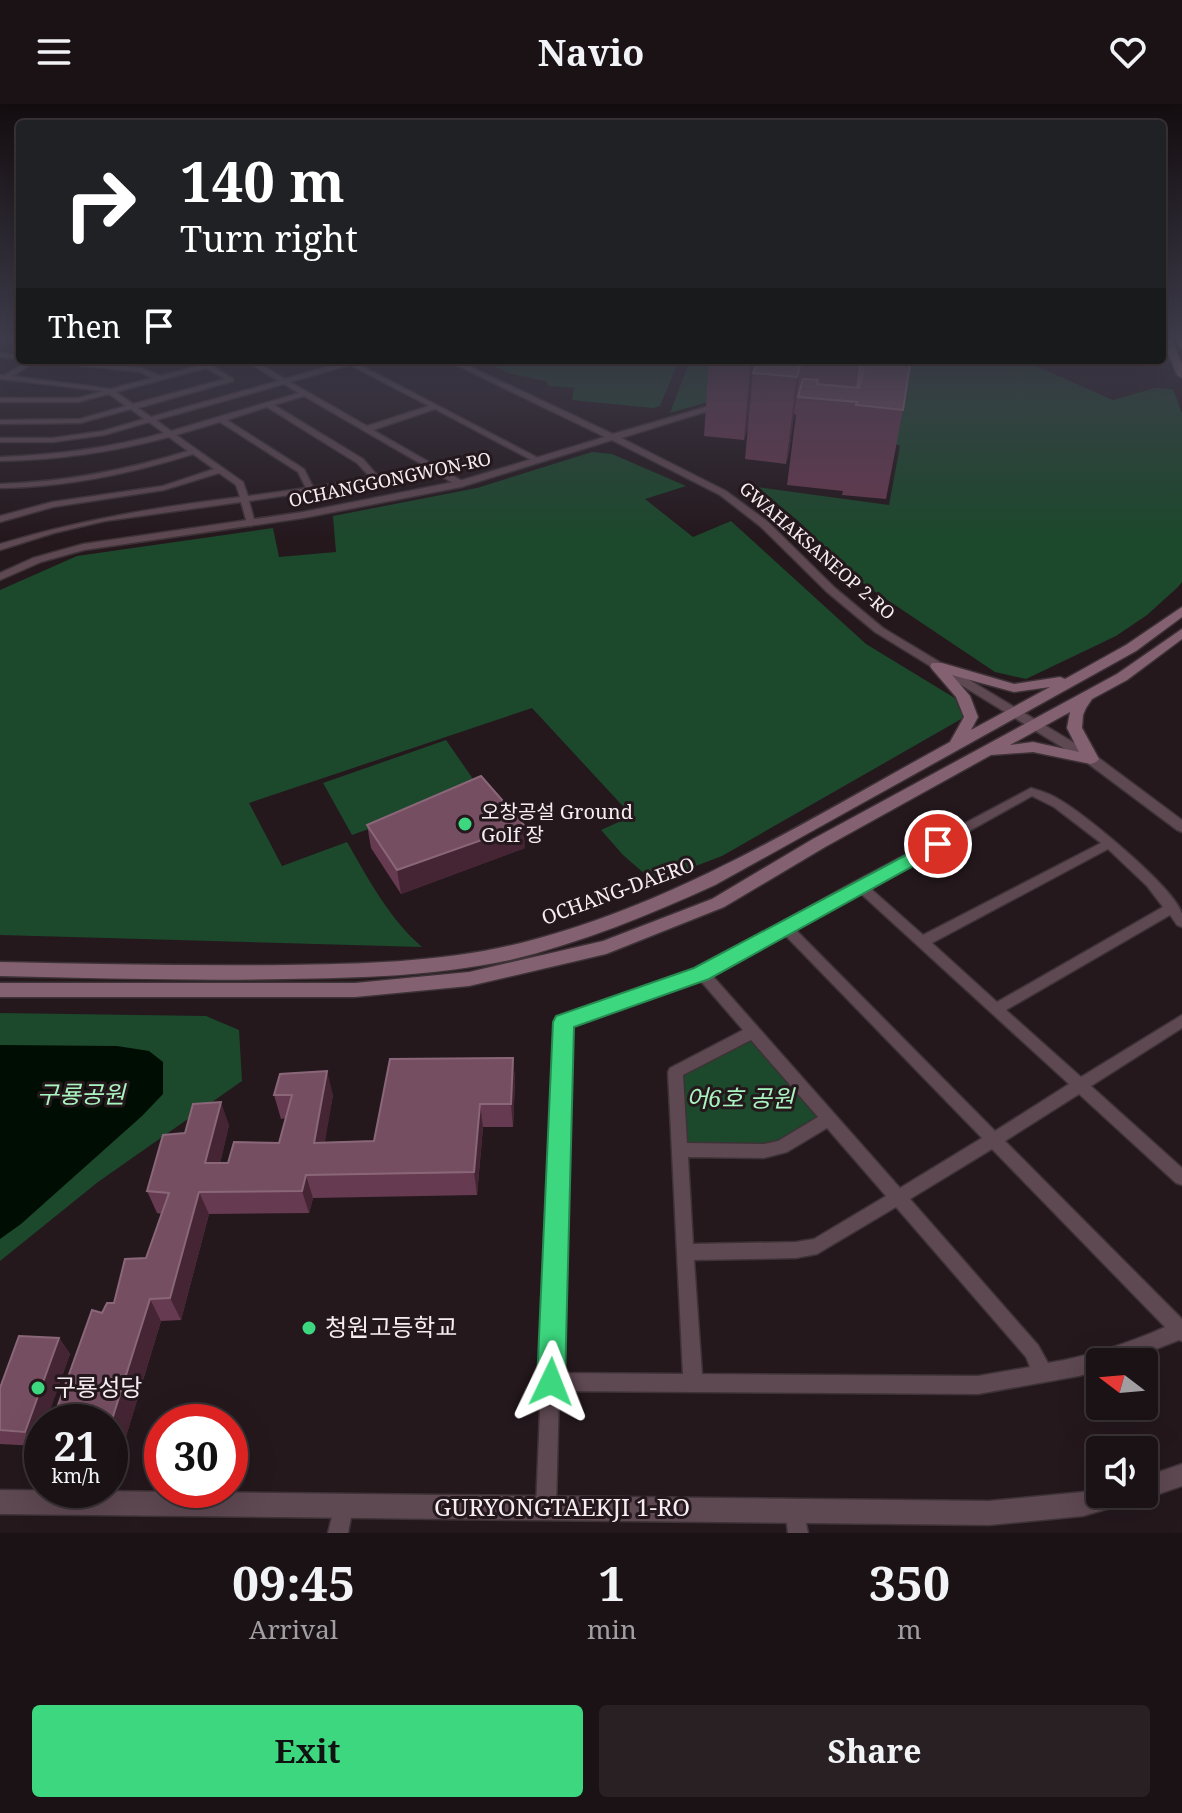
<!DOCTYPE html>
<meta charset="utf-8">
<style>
:root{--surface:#1b1216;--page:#282023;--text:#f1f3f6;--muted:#a09ea1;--line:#393235;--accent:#3cd77e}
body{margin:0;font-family:"Noto Serif","Noto Sans KR",serif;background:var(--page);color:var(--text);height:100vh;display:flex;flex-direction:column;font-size:30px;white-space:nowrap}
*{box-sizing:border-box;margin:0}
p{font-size:26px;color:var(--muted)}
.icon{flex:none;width:44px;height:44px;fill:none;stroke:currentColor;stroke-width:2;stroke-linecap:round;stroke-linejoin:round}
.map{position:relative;height:1429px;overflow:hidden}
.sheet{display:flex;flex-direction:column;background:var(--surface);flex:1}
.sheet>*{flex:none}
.hud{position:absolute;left:16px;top:16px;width:1150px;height:244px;border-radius:8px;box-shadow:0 8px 32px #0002,0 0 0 2px var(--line);background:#202124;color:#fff;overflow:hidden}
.needle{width:52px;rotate:286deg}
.buttons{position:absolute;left:1086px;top:1244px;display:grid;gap:16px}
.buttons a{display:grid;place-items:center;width:72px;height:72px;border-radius:8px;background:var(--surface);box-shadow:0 8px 32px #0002,0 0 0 2px var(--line);font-size:40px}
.speed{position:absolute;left:24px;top:1300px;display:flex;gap:16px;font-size:40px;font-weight:700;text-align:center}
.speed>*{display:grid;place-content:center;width:104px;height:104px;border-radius:50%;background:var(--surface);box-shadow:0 8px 32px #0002,0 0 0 2px var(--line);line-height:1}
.speed small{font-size:20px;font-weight:400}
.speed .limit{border:12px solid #d22;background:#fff;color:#111}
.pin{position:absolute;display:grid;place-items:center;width:68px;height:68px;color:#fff;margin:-34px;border:4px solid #fff;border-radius:50%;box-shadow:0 2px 8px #0007}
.me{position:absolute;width:88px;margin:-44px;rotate:2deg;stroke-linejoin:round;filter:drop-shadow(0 0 6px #0008)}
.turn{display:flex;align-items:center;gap:28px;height:168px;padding:0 32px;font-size:36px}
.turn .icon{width:104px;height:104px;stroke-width:2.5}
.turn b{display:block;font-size:56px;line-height:68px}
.then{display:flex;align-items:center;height:76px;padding:0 32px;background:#0003;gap:16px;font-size:30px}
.eta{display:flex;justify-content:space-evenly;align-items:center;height:136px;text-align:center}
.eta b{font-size:48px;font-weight:700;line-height:56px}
.action{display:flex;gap:16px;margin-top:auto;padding:16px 32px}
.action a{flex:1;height:92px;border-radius:8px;background:var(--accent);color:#111;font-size:32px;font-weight:700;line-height:92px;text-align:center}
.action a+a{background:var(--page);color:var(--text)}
header{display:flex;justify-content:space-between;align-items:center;height:104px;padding:0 32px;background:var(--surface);font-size:36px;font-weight:700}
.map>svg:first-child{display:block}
.green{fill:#1c482c}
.water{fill:#000d02}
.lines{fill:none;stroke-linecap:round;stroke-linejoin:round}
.minor-casing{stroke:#3d3236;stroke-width:3}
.tertiary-casing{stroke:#3d3236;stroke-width:3}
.secondary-casing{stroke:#3d3236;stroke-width:3}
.minor{fill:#5e4852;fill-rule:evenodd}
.tertiary{fill:#5e4852;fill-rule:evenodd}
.secondary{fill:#846171;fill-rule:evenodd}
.wall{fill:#663a50}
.shaded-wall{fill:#452534}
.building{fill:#754e61;stroke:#8a6778;stroke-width:2}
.route{fill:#3cd77e;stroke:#278c52;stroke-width:2}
.poi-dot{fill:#3cd77e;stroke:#24181d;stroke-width:3}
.labels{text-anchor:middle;stroke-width:6;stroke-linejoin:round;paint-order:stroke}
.far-street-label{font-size:18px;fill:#f6edf1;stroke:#24181d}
.poi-label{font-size:20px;fill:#f6edf1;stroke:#24181d;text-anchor:start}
.street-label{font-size:20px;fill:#f6edf1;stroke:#24181d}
.near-park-label{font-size:24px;font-style:italic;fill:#a9f5bf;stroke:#24181d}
.near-poi-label{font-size:24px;fill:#f6edf1;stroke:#24181d;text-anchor:start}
.near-street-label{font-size:24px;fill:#f6edf1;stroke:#24181d}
</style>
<header><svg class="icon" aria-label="menu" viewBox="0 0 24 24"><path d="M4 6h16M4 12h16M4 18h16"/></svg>Navio<svg class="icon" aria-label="heart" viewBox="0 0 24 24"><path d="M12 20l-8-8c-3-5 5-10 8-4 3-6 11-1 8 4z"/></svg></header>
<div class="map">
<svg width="1182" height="1429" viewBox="0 0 1182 1429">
<rect width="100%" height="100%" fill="#24181d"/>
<!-- green -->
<path class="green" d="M 482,256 L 679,256 L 660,302 L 653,304 L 572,296 L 574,284 L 549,282 L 546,277 L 507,269 Z
M 690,256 L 852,256 L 670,309 Z
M 896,256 L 1022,256 L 1113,296 L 1155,284 L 1173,285 L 1182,309 L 1182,478 L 1178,483 L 1147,511 L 1116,532 L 1026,575 L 995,568 L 865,481 L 796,415 L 757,383 L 889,401 L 900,342 L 792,287 Z
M 592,348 L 612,350 L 686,382 L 645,395 L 693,433 L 731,417 L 866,540 L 958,596 L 963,614 L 722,752 L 654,778 L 623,751 L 601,726 L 632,712 L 532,604 L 249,699 L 282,762 L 347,738 C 369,776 388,813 422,843 L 0,831 L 0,486 L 77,452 L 273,424 L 279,453 L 336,448 L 333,412 L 477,384 Z
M 446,636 L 480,685 L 352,731 L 323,679 Z
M 0,909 L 206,912 L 239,926 L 242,977 L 98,1078 L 0,1157 Z
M 753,928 L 829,1015 L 781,1043 L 680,1046 L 675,968 Z"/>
<!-- water -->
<path class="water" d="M 0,941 L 117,942 L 149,947 L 163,958 L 163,990 L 142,1012 L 21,1120 L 0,1135 Z"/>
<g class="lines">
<!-- minor casing -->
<g class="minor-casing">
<path id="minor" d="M 0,249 L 20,251 L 20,255 L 0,253 Z
M 29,256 L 37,256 L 13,272 L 111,285 L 152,274 L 140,268 L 47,258 L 44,256 L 66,256 L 141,264 L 160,272 L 201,261 L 195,256 L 203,256 L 208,259 L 220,256 L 231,256 L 213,262 L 233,275 L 233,277 L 138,304 L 151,313 L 278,277 L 245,256 L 253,256 L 285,275 L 350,256 L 361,256 L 356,259 L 544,357 L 537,359 L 435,305 L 373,326 L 464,378 L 464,382 L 458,382 L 429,365 L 377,378 L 249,397 L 255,419 L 251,422 L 247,419 L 241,398 L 105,417 L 54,429 L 0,446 L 0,440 C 79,416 158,403 240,393 L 236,381 L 219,369 L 164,386 L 53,403 L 0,418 L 0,412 L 52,398 L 163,382 L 214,365 L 193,350 C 130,370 66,383 0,384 L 0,380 C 65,378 126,366 188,347 L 169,333 C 113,348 58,356 0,357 L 0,353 C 56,351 110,344 164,329 L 149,318 L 104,331 L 53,338 L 0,338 L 0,334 L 53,334 L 103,327 L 144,315 L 131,305 L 80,319 L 0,320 L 0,316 L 80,315 L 126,302 L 109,290 L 78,298 L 0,298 L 0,294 L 78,294 L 104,287 L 0,275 L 0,271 L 5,271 ZM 350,261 L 429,302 L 367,322 L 290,278 ZM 206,264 L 225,275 L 133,300 L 116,288 ZM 284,280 L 299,289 L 171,327 L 156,316 ZM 304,292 L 423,361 L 378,372 L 363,355 L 274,301 ZM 267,303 L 357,359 L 371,374 L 313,383 L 304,365 L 227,316 ZM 220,318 L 298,368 L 306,384 L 248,392 L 243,378 L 176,331 Z
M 294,256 L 301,256 L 298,258 Z
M 1031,684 C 1041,687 1051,690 1060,696 C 1085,710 1176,785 1182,810 C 1182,814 1182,819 1182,823 L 1177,821 L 1170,811 L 1006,906 L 1081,973 L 1182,911 L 1182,924 L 1091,982 L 1182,1064 L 1182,1081 L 1176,1079 L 1079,990 L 1005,1037 L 1182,1215 L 1182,1237 L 1179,1236 L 1123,1258 L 1100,1258 L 1100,1265 L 1079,1272 L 978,1290 L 559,1287 L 556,1404 L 553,1411 L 546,1414 L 539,1411 L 536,1404 L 556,918 L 558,914 L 697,865 L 854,778 ZM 1032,692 L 1054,703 L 1101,739 L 923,831 L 869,783 ZM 1108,745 L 1147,782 L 1163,803 L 997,898 L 932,839 ZM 859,788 L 1069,980 L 995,1027 L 794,824 ZM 784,830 L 982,1034 L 900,1084 L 711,870 ZM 699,875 L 743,926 L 670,964 L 668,968 L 683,1270 L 560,1269 L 570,921 ZM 751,936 L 818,1013 L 778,1037 L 764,1040 L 687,1039 L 683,971 ZM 827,1024 L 886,1092 L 814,1135 L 796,1138 L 693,1140 L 688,1053 L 764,1054 L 787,1048 ZM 992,1045 L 1165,1223 C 1127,1240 1089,1252 1048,1259 L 1038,1241 L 910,1095 ZM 896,1103 L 1026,1253 L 1030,1263 L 978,1272 L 702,1270 L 694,1156 L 796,1154 L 817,1150 Z
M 343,1393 L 350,1396 L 353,1403 L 348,1429 L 328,1429 L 336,1396 Z
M 795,1396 L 802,1399 L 808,1429 L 788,1429 L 785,1406 L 788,1399 Z"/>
</g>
<!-- tertiary casing -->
<g class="tertiary-casing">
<path id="tertiary" d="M 446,256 L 456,256 L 613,330 L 727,297 L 727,301 L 621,334 L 726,387 L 768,418 L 835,484 L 883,524 L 1096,652 L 1182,716 L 1182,728 L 1177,726 L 1086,658 L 875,528 L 827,488 L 760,422 L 720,391 L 612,336 L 461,383 L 303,414 L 84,446 L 41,458 L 0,476 L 0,469 L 33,454 L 83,440 L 303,408 L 459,377 L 605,333 Z
M 1182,1360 L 1182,1382 L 1144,1395 L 1136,1392 L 1135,1390 L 1144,1390 L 1144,1373 Z
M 1100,1384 L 1100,1390 L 1133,1390 L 1130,1398 L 1083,1412 L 989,1421 L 0,1410 L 0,1386 L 989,1397 L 1083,1388 Z"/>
</g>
<!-- secondary casing -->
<g class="secondary-casing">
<path id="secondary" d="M 1162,234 L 1171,234 L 1182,260 L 1182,274 L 1177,271 Z
M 1175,234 L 1182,234 L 1182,244 L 1179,243 Z
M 1182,503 L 1182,513 L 1136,547 L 715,781 C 649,811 581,839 510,856 C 436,872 360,874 286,875 C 190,877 95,874 0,872 L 0,858 C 95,860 190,862 284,861 C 369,860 454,858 536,835 C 685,795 816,711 950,638 L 964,613 L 956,593 L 932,565 L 930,562 L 932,559 L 942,559 L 1014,580 L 1060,573 L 1065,575 L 1126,541 ZM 952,571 L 1014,588 L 1050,583 L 971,626 L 978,613 L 970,592 Z
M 1182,525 L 1182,535 L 1127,576 L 1092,595 L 1086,604 L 1083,611 L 1082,624 L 1099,655 L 1096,658 L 1091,660 L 1033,648 L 991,651 L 825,743 L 724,803 L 606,850 L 469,882 L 355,893 L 0,893 L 0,879 L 355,879 L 469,868 L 603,837 L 712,795 L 813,735 L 1117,570 ZM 1070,608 L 1067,624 L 1079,648 L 1033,638 L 1010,641 Z"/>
</g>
<!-- minor -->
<use href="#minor" class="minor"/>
<!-- tertiary -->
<use href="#tertiary" class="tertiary"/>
<!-- secondary -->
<use href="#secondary" class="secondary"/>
</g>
<!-- wall -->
<path class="wall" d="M 709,256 L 754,256 L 753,268 L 773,258 L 782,259 L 783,256 L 862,256 L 861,258 L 903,306 L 886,395 L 842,391 L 843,387 L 787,381 L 796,311 L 794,310 L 789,348 L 786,360 L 745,355 L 748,323 L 744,336 L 704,332 Z
M 367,721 L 525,744 L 401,790 L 371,744 Z
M 513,954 L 515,977 L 513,1023 L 483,1023 L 477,1091 L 313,1094 L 309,1109 L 209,1110 L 181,1216 L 161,1217 L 121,1349 L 110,1349 L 110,1318 L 102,1209 L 114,1199 L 146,1154 L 162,1110 L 157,1109 L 147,1087 L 185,1029 L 229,1021 L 220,1059 L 228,1059 L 279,1039 L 286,1014 L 281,1015 L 274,991 L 333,991 L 324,1038 L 374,1037 Z
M 59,1234 L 70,1250 L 37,1342 L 0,1340 L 0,1284 Z"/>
<!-- shaded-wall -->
<path class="shaded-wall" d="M 751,256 L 754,256 L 748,323 L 744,336 Z
M 800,262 L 789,348 L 786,360 L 797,273 Z
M 524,721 L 525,744 L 401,790 L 397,766 Z
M 513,954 L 515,977 L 513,1023 L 511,1000 Z
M 327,967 L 333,991 L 321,1062 L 314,1039 Z
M 221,998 L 229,1021 L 215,1082 L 205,1059 Z
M 480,1000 L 483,1023 L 477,1091 L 474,1068 Z
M 306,1071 L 313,1094 L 309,1109 L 302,1087 Z
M 199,1088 L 209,1110 L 181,1216 L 170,1194 Z
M 150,1195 L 161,1217 L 121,1349 L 110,1334 L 110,1322 Z
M 59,1234 L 70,1250 L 46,1318 L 42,1318 L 42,1328 L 37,1342 L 25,1328 Z"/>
<!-- building -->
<path class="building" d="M 758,256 L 772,256 L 772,257 L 800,262 L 797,273 L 753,269 Z
M 866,256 L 881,256 L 881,258 L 910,261 L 903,306 L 856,301 L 857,298 L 798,293 L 803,275 L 818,276 L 817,280 L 859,284 Z
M 866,257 L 860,280 L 858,280 L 860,280 L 859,284 L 857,284 L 861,258 Z
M 481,672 L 524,721 L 397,766 L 367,721 Z
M 513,954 L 511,1000 L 480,1000 L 474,1068 L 306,1071 L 302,1087 L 199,1088 L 170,1194 L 150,1195 L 110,1322 L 110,1318 L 52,1318 L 92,1206 L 102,1209 L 107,1199 L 114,1199 L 125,1155 L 146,1154 L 169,1089 L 147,1087 L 163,1031 L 185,1029 L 193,1000 L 221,998 L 205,1059 L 228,1059 L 234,1038 L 279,1039 L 292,991 L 274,991 L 280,970 L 327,967 L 314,1039 L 374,1037 L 390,955 Z
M 19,1232 L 59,1234 L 25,1328 L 0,1326 L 0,1284 Z"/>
<!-- sky -->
<linearGradient id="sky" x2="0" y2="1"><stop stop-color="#140d10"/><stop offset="0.54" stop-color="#3f3d4c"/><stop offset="1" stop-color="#3f3d4c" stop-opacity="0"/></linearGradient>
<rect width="1182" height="434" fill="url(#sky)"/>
<!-- route -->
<path class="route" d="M 938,734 L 947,740 L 944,745 L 709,875 L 574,923 L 565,1278 L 560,1288 L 551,1292 L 541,1288 L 537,1278 L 553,918 L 556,912 L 694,864 Z"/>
<!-- markers -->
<g class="poi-dot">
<circle cx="465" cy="720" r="8"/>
<circle cx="309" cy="1224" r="8"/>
<circle cx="38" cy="1284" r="8"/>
</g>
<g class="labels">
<!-- far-street labels -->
<g class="far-street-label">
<text transform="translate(390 376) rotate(-12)" y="6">OCHANGGONGWON-RO</text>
<text transform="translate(817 447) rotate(41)" y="6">GWAHAKSANEOP 2-RO</text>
</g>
<!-- poi labels -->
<g class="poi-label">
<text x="481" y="715">오창공설 Ground<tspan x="481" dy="23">Golf 장</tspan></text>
</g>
<!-- street labels -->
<g class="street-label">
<text transform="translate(618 787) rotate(-20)" y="7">OCHANG-DAERO</text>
</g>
<!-- near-park labels -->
<g class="near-park-label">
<text x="81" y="999">구룡공원</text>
<text x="740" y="1003">어6호 공원</text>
</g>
<!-- near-poi labels -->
<g class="near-poi-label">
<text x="325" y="1232">청원고등학교</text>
<text x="54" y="1292">구룡성당</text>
</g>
<!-- near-street labels -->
<g class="near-street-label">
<text x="562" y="1412">GURYONGTAEKJI 1-RO</text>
</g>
</g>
</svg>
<div class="buttons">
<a><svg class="needle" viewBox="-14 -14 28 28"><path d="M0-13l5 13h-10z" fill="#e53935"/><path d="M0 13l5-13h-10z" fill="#a09ea1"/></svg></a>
<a><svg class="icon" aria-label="sound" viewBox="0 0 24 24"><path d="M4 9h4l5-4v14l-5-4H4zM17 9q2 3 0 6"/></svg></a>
</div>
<div class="speed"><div>21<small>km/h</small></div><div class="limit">30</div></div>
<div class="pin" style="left:938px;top:740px;background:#d93025"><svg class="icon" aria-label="arrive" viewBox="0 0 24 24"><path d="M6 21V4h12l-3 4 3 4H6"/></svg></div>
<svg class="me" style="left:551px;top:1278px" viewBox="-20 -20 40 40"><path d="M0-17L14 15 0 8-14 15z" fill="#3cd77e" stroke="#fff" stroke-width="4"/></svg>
<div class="hud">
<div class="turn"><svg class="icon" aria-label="right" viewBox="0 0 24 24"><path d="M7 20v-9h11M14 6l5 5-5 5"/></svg><div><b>140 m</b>Turn right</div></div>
<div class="then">Then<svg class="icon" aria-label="arrive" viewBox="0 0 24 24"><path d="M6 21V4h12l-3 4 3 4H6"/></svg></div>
</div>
</div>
<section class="sheet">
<div class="eta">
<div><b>09:45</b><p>Arrival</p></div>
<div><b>1</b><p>min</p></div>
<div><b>350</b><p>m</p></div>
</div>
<div class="action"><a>Exit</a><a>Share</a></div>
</section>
